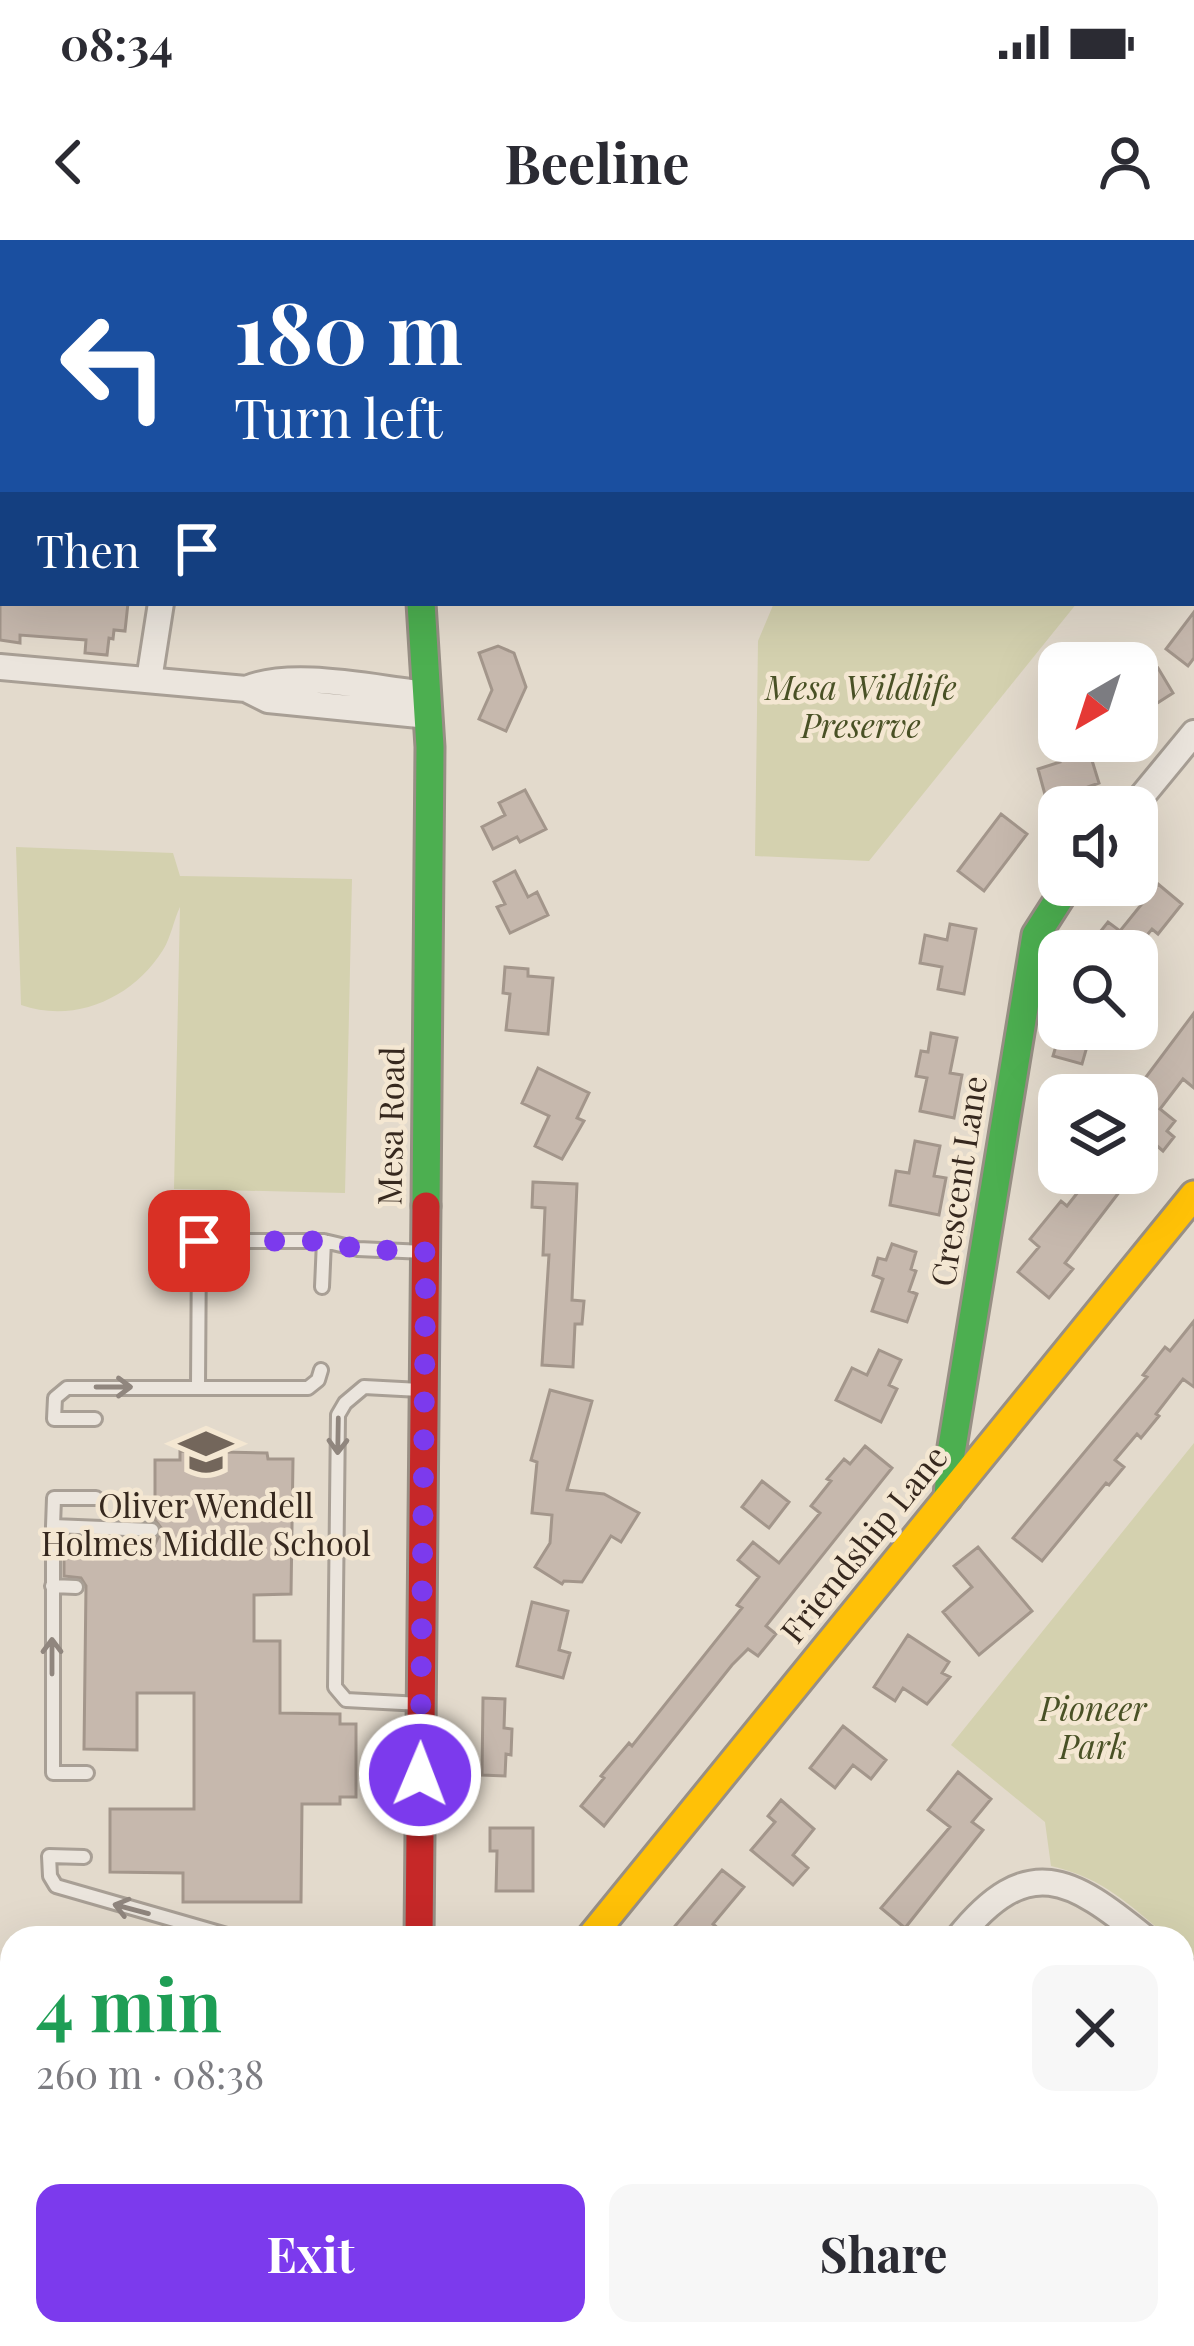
<!DOCTYPE html>
<meta charset="utf-8">
<style>
:root{--surface:#fff;--page:#f7f7f7;--text:#2b2b33;--muted:#7c7c81;--accent:#7c3aed}
body{margin:0;font-family:"Playfair Display",serif;background:var(--page);color:var(--text);height:100vh;display:flex;flex-direction:column;font-size:45px;white-space:nowrap}
*{box-sizing:border-box;margin:0}
p{font-size:39px;color:var(--muted)}
.icon{flex:none;width:66px;height:66px;fill:none;stroke:currentColor;stroke-width:2;stroke-linecap:round;stroke-linejoin:round}
.map{position:relative;flex:1;overflow:hidden}
.panel{position:absolute;left:0px;top:1686px;width:1194px;height:420px;display:flex;flex-direction:column;background:var(--surface);border-radius:36px 36px 0 0;box-shadow:0 12px 48px #0002}
.panel>*{flex:none}
.hud{position:absolute;left:0px;top:0px;width:1194px;height:366px;box-shadow:0 12px 48px #0002;background:#1a4fa0;color:#fff;overflow:hidden}
.needle{width:78px;rotate:219deg}
.tools{position:absolute;left:1038px;top:402px;display:grid;gap:24px}
.tools a{display:grid;place-items:center;width:120px;height:120px;border-radius:24px;background:var(--surface);box-shadow:0 12px 48px #0002;font-size:60px}
.pin{position:absolute;display:grid;place-items:center;width:102px;height:102px;color:#fff;margin:-51px;border-radius:24px;box-shadow:0 6px 18px #0006}
.me{position:absolute;width:132px;margin:-66px;rotate:1deg;stroke-linejoin:round;filter:drop-shadow(0 0 9px #0008)}
.turn{display:flex;align-items:center;gap:42px;height:252px;padding:0 36px;font-size:54px}
.turn .icon{width:156px;height:156px;stroke-width:2.5}
.turn b{display:block;font-size:84px;line-height:102px}
.then{display:flex;align-items:center;height:114px;padding:0 36px;background:#0003;gap:24px;font-size:45px}
.round{display:grid;place-items:center;flex:none;width:126px;height:126px;border-radius:24px;background:var(--page)}
.overview{display:flex;align-items:center;justify-content:space-between;height:204px;padding:0 36px}
h1{font-size:72px;font-weight:700;line-height:90px;color:#1e9e55}
.primary-button{display:flex;gap:24px;margin-top:auto;padding:24px 36px}
.primary-button a{flex:1;height:138px;border-radius:24px;background:var(--accent);color:#fff;font-size:48px;font-weight:700;line-height:138px;text-align:center}
.primary-button a+a{background:var(--page);color:var(--text)}
.status{display:flex;justify-content:space-between;align-items:center;height:84px;padding:0 60px;background:var(--surface);direction:ltr}
.status svg{height:33px;fill:currentColor}
header{display:flex;justify-content:space-between;align-items:center;height:156px;padding:0 36px;background:var(--surface);font-size:54px;font-weight:700}
.map>svg:first-child{display:block}
.green{fill:#d4d1af}
.building{fill:#c6b8ad;stroke:#a3968b;stroke-width:3}
.lines{fill:none;stroke-linecap:round;stroke-linejoin:round}
.lane-casing{stroke:#a89f95;stroke-width:18}
.street-casing{stroke:#a89f95;stroke-width:30}
.fast-casing{stroke:#988f85;stroke-width:33}
.slow-casing{stroke:#988f85;stroke-width:33}
.jam-casing{stroke:#988f85;stroke-width:33}
.lane{stroke:#ebe5dd;stroke-width:12}
.street{stroke:#ebe5dd;stroke-width:24}
.fast{stroke:#4caf50;stroke-width:27}
.slow{stroke:#ffc107;stroke-width:27}
.jam{stroke:#c62828;stroke-width:27}
.oneway{stroke:#90867e}
.route{stroke:#7c3aed;stroke-width:21;stroke-dasharray:0 37.8}
.labels{text-anchor:middle;stroke-width:9;stroke-linejoin:round;paint-order:stroke}
.park-label{font-size:33px;font-style:italic;fill:#495125;stroke:#f4e7d2}
.street-label{font-size:33px;fill:#36281e;stroke:#f4e7d2}
.poi-label{font-size:33px;fill:#36281e;stroke:#f4e7d2}
</style>
<div class="status"><b>08:34</b><svg viewBox="0 0 49 12"><path d="M0 12V9h3v3zM5 12V6h3v6zM10 12V3h3v9zM15 12V0h3v12zM26 1h20v11H26zM47 4h2v5h-2z"/></svg></div>
<header><svg class="icon" aria-label="back" viewBox="0 0 24 24"><path d="M15 5l-7 7 7 7"/></svg>Beeline<svg class="icon" aria-label="person" viewBox="0 0 24 24"><circle cx="12" cy="8" r="4"/><path d="M4 21q1-7 8-7t8 7"/></svg></header>
<div class="map">
<svg width="1194" height="2106" viewBox="0 0 1194 2106">
<rect width="100%" height="100%" fill="#e3dacc"/>
<!-- green -->
<path class="green" d="M 863,0 L 1194,0 L 1194,218 L 1191,222 L 1191,3 L 862,3 Z
M 774,363 L 1077,363 L 869,621 L 755,616 L 758,401 Z
M 16,607 L 173,613 L 180,636 L 352,639 L 345,953 L 174,949 L 180,667 C 174,679 171,697 163,710 C 133,758 75,784 21,765 Z
M 1194,1203 L 1194,1717 L 1182,1708 L 1182,1698 L 1170,1698 C 1127,1664 1106,1639 1051,1626 L 1045,1582 L 951,1505 Z"/>
<!-- building -->
<path class="building" d="M 0,363 L 128,363 L 125,391 L 114,390 L 113,399 L 109,398 L 107,415 L 85,413 L 86,400 L 20,395 L 20,403 L 0,400 Z
M 1194,372 L 1194,418 L 1188,426 L 1166,409 Z
M 498,406 L 514,413 L 526,447 L 506,491 L 479,479 L 492,450 L 479,413 Z
M 1158,428 L 1173,453 L 1137,476 L 1137,442 Z
M 1073,501 L 1086,501 L 1099,543 L 1047,562 L 1038,529 L 1060,522 L 1056,506 Z
M 525,550 L 546,589 L 520,602 L 517,597 L 493,609 L 482,587 L 505,575 L 499,563 Z
M 1001,574 L 1027,594 L 984,651 L 958,631 Z
M 515,631 L 528,657 L 537,652 L 548,675 L 510,693 L 497,667 L 505,664 L 494,642 Z
M 1158,644 L 1182,664 L 1158,694 L 1152,689 L 1134,711 L 1113,711 L 1096,697 L 1108,682 L 1120,691 Z
M 950,684 L 976,689 L 964,754 L 938,749 L 942,727 L 920,723 L 925,695 L 947,700 Z
M 505,727 L 528,729 L 528,736 L 553,738 L 548,794 L 506,790 L 510,754 L 503,753 Z
M 1194,773 L 1194,848 L 1183,839 L 1160,869 L 1175,881 L 1167,891 L 1174,897 L 1163,911 L 1156,905 L 1137,928 L 1137,849 Z
M 1061,789 L 1092,789 L 1082,824 L 1053,816 Z
M 931,793 L 957,798 L 950,833 L 962,835 L 954,878 L 920,871 L 927,838 L 916,836 L 921,811 L 928,812 Z
M 538,828 L 589,853 L 577,878 L 584,881 L 562,919 L 535,906 L 549,876 L 522,863 Z
M 915,901 L 940,906 L 934,936 L 946,938 L 939,975 L 890,965 L 896,931 L 909,933 Z
M 1093,933 L 1120,951 L 1065,1023 L 1073,1029 L 1049,1058 L 1018,1032 L 1039,1007 L 1030,999 L 1061,961 L 1067,966 Z
M 533,942 L 577,944 L 572,1060 L 584,1061 L 582,1084 L 575,1084 L 573,1127 L 542,1125 L 549,1015 L 543,1015 L 545,968 L 532,967 Z
M 892,1004 L 916,1012 L 911,1029 L 916,1031 L 909,1051 L 917,1054 L 907,1082 L 872,1071 L 883,1039 L 873,1035 L 878,1018 L 886,1020 Z
M 1194,1081 L 1194,1147 L 1183,1139 L 1156,1174 L 1159,1176 L 1141,1198 L 1137,1194 L 1115,1220 L 1124,1227 L 1109,1245 L 1106,1243 L 1042,1321 L 1013,1298 L 1147,1137 L 1143,1135 L 1165,1107 L 1170,1111 Z
M 879,1110 L 901,1120 L 889,1145 L 897,1149 L 881,1182 L 836,1160 L 852,1128 L 867,1135 Z
M 550,1150 L 592,1161 L 567,1250 L 604,1254 L 639,1273 L 621,1302 L 611,1296 L 582,1342 L 564,1341 L 562,1344 L 535,1327 L 550,1303 L 552,1275 L 532,1273 L 537,1222 L 531,1220 Z
M 865,1206 L 892,1228 L 766,1386 L 776,1394 L 758,1416 L 748,1409 L 732,1425 L 604,1586 L 581,1566 L 604,1538 L 601,1536 L 629,1503 L 632,1506 L 742,1368 L 737,1365 L 759,1337 L 738,1320 L 753,1302 L 779,1323 L 820,1273 L 811,1266 L 831,1241 L 827,1239 L 844,1219 L 850,1224 Z
M 180,1211 L 267,1213 L 268,1219 L 293,1219 L 291,1354 L 254,1355 L 254,1401 L 280,1401 L 280,1473 L 340,1474 L 340,1484 L 356,1484 L 356,1557 L 340,1557 L 340,1564 L 302,1564 L 301,1662 L 183,1662 L 183,1633 L 110,1632 L 110,1569 L 194,1569 L 194,1453 L 137,1453 L 137,1510 L 84,1509 L 86,1346 L 81,1338 L 64,1336 L 64,1304 L 155,1304 L 162,1289 L 155,1280 L 155,1220 L 180,1220 Z
M 762,1241 L 789,1262 L 769,1288 L 742,1267 Z
M 978,1307 L 1032,1371 L 979,1415 L 943,1372 L 972,1347 L 954,1326 Z
M 532,1362 L 568,1371 L 559,1410 L 570,1413 L 563,1438 L 517,1426 Z
M 908,1395 L 949,1422 L 942,1433 L 950,1437 L 927,1464 L 903,1448 L 895,1461 L 874,1447 Z
M 483,1458 L 505,1459 L 504,1488 L 512,1489 L 511,1515 L 506,1514 L 505,1536 L 482,1535 Z
M 843,1486 L 886,1520 L 871,1539 L 853,1525 L 835,1548 L 810,1528 Z
M 958,1532 L 991,1559 L 972,1582 L 983,1590 L 905,1688 L 881,1668 L 950,1587 L 928,1570 Z
M 781,1560 L 814,1589 L 793,1615 L 808,1628 L 793,1645 L 751,1610 L 775,1582 L 768,1576 Z
M 490,1588 L 533,1588 L 533,1651 L 496,1651 L 497,1611 L 490,1611 Z
M 722,1630 L 744,1647 L 713,1684 L 729,1698 L 665,1698 Z"/>
<g class="lines">
<!-- lane casing -->
<g class="lane-casing">
<path id="lane" d="M 322,1047 L 324,1001
M 198,1147 L 199,1001 L 324,1001 L 358,1009 L 425,1012
M 420,1150 L 364,1147 L 345,1163 L 338,1175 L 335,1447 L 346,1460 L 421,1464
M 95,1179 L 54,1179 L 55,1158 L 67,1148 L 308,1148 L 318,1140 L 321,1130
M 53,1286 L 152,1290
M 52,1346 L 76,1347
M 87,1533 L 53,1533 L 53,1286 L 54,1258 L 96,1258
M 84,1617 L 49,1616 L 50,1636 L 56,1646 L 237,1698"/>
</g>
<!-- street casing -->
<g class="street-casing">
<path id="street" d="M 0,427 L 246,449 L 268,460 L 429,476
M 149,440 L 161,363
M 246,449 C 293,429 376,449 428,454
M 1133,567 L 1194,493
M 958,1698 C 1028,1611 1071,1638 1145,1698
M 1182,1728 L 1194,1737
M 1182,1838 L 1194,1823"/>
</g>
<!-- fast casing -->
<g class="fast-casing">
<path id="fast" d="M 421,363 L 430,507 L 426,966
M 948,1258 L 951,1213 L 1036,695 L 1068,645"/>
</g>
<!-- slow casing -->
<g class="slow-casing">
<path id="slow" d="M 330,0 L 332,3
M 590,1698 L 1194,955
M 420,2094 L 421,2106"/>
</g>
<!-- jam casing -->
<g class="jam-casing">
<path id="jam" d="M 419,1698 L 426,966"/>
</g>
<!-- lane -->
<use href="#lane" class="lane"/>
<!-- street -->
<use href="#street" class="street"/>
<!-- fast -->
<use href="#fast" class="fast"/>
<!-- slow -->
<use href="#slow" class="slow"/>
<!-- jam -->
<use href="#jam" class="jam"/>
</g>
<!-- one-way arrows -->
<defs><path id="oneway-shaft" d="M-6 0H5M1.5-3L5.5 0L1.5 3" fill="none" stroke-width="1.6" stroke-linecap="round" stroke-linejoin="round" transform="scale(3)"/></defs>
<g class="oneway">
<use href="#oneway-shaft" transform="translate(114 1147)"/>
<use href="#oneway-shaft" transform="translate(338 1196) rotate(91)"/>
<use href="#oneway-shaft" transform="translate(52 1416) rotate(-90)"/>
<use href="#oneway-shaft" transform="translate(131 1669) rotate(-165)"/>
</g>
<g class="lines">
<!-- route -->
<path class="route" d="M 199,1001 L 324,1001 L 358,1009 L 426,1012 L 420,1535"/>
</g>
<!-- icons -->
<defs>
<g id="school-bare" transform="scale(4.14)"><path d="M0-5L7-2L0 1L-7-2ZM-4 1L0 2.5L4 1V4Q0 6-4 4Z" fill="#73665b" stroke="#f4e7d2" stroke-width="2.5" paint-order="stroke"/></g>
</defs>
<g fill-rule="evenodd">
<use href="#school-bare" x="206" y="1212"/>
</g>
<g class="labels">
<!-- park labels -->
<g class="park-label">
<text x="861" y="460">Mesa Wildlife<tspan x="861" dy="38">Preserve</tspan></text>
<text x="1093" y="1481">Pioneer<tspan x="1093" dy="38">Park</tspan></text>
</g>
<!-- street labels -->
<g class="street-label">
<text transform="translate(391 886) rotate(-89)" y="12">Mesa Road</text>
<text transform="translate(959 941) rotate(-81)" y="12">Crescent Lane</text>
<text transform="translate(864 1304) rotate(-51)" y="12">Friendship Lane</text>
</g>
<!-- poi labels -->
<g class="poi-label">
<text x="206" y="1278">Oliver Wendell<tspan x="206" dy="38">Holmes Middle School</tspan></text>
</g>
</g>
</svg>
<div class="tools">
<a><svg class="needle" viewBox="-14 -14 28 28"><path d="M0-13l5 13h-10z" fill="#e53935"/><path d="M0 13l5-13h-10z" fill="#7c7c81"/></svg></a>
<a><svg class="icon" aria-label="sound" viewBox="0 0 24 24"><path d="M4 9h4l5-4v14l-5-4H4zM17 9q2 3 0 6"/></svg></a>
<a><svg class="icon" aria-label="search" viewBox="0 0 24 24"><circle cx="10" cy="10" r="6"/><path d="M15 15l6 6"/></svg></a>
<a><svg class="icon" aria-label="layers" viewBox="0 0 24 24"><path d="M12 4l9 5-9 5-9-5zM3 14l9 5 9-5"/></svg></a>
</div>
<div class="pin" style="left:199px;top:1001px;background:#d93025"><svg class="icon" aria-label="arrive" viewBox="0 0 24 24"><path d="M6 21V4h12l-3 4 3 4H6"/></svg></div>
<svg class="me" style="left:420px;top:1535px" viewBox="-20 -20 40 40"><circle r="17" fill="#7c3aed" stroke="#fff" stroke-width="3"/><path d="M0-11L8 9 0 5-8 9z" fill="#fff"/></svg>
<div class="hud">
<div class="turn"><svg class="icon" aria-label="left" viewBox="0 0 24 24"><path d="M17 20v-9H6M10 6l-5 5 5 5"/></svg><div><b>180 m</b>Turn left</div></div>
<div class="then">Then<svg class="icon" aria-label="arrive" viewBox="0 0 24 24"><path d="M6 21V4h12l-3 4 3 4H6"/></svg></div>
</div>
<section class="panel">
<div class="overview"><div><h1>4 min</h1><p>260 m · 08:38</p></div><a class="round"><svg class="icon" aria-label="close" viewBox="0 0 24 24"><path d="M6 6l12 12M18 6L6 18"/></svg></a></div>
<div class="primary-button"><a>Exit</a><a>Share</a></div>
</section>
</div>
